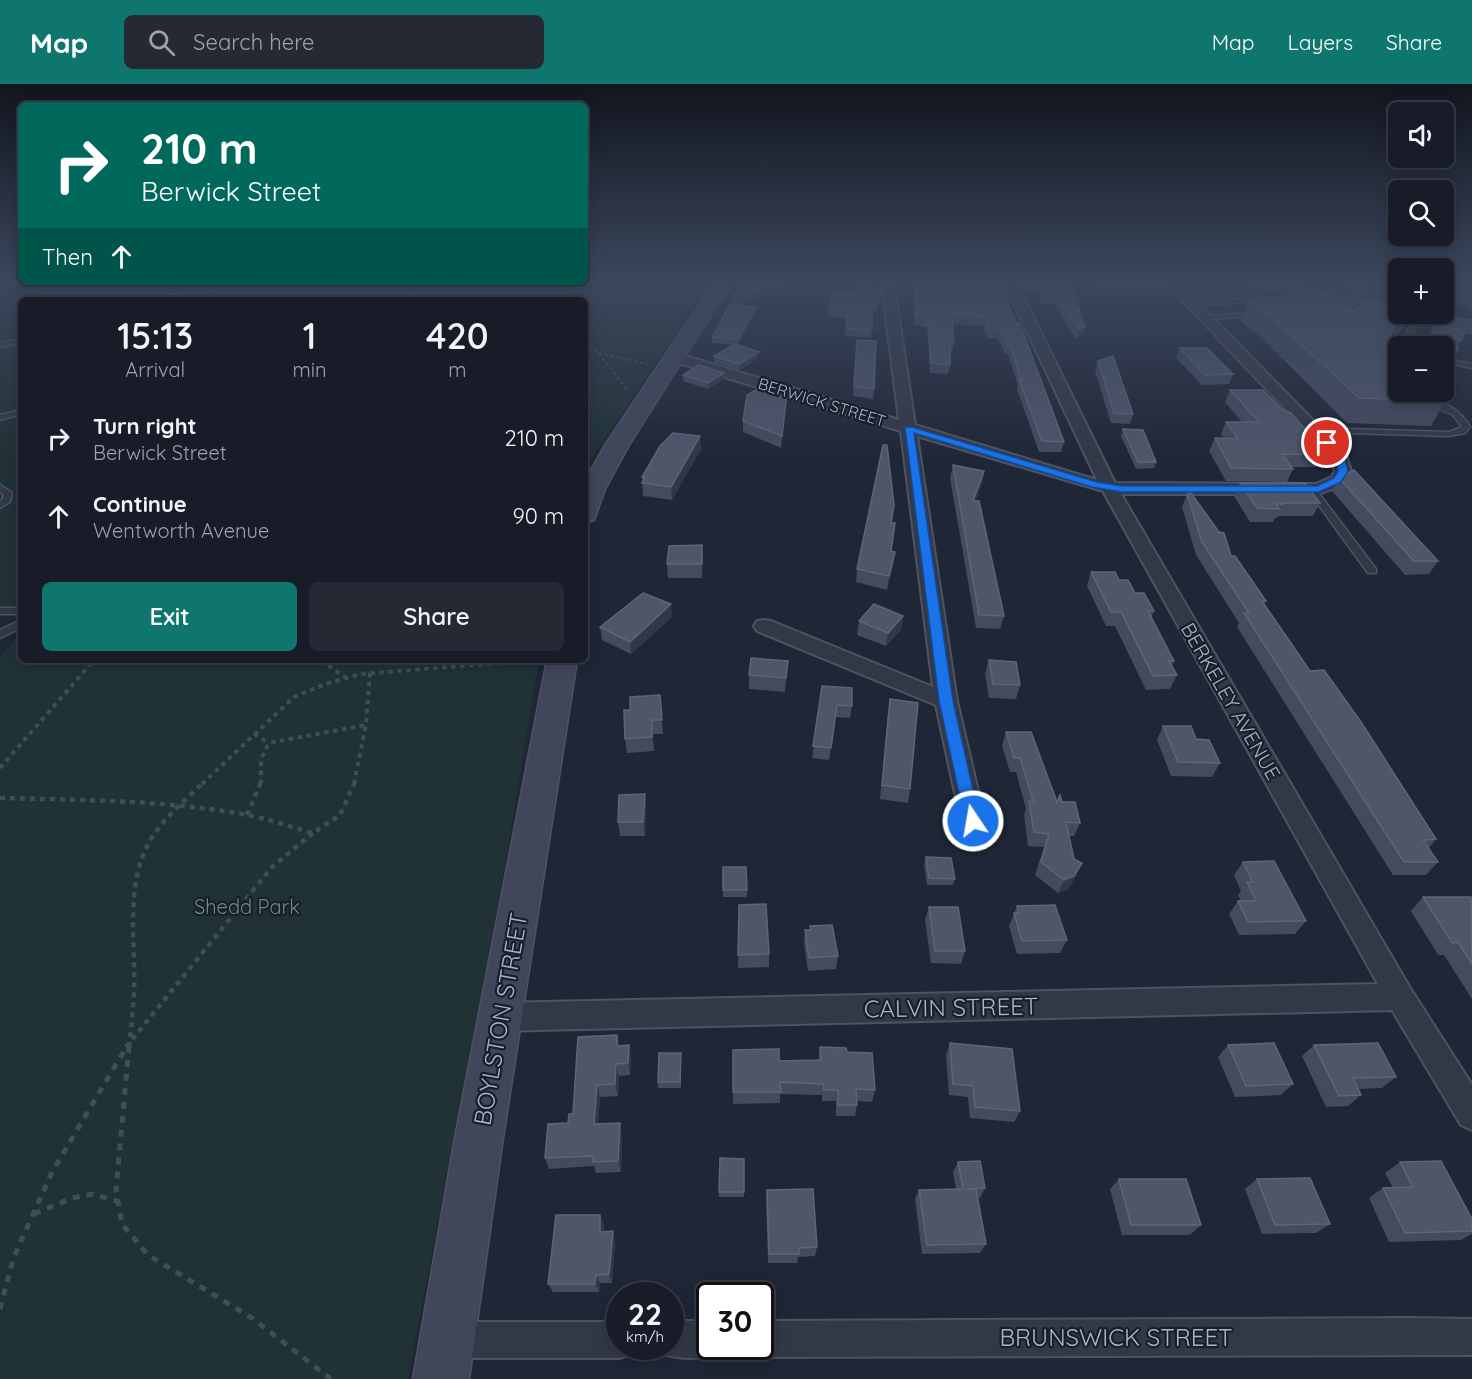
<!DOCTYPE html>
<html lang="en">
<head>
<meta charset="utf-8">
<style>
	body { margin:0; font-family:Quicksand,sans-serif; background:#242934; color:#f1f3f6; height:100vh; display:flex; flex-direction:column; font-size:22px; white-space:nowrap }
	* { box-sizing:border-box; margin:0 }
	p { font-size:20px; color:#9ea1a8 }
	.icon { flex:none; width:33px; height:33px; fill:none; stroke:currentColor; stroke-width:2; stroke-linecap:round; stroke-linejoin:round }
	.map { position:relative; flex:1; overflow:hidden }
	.drawer { position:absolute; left:18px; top:213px; width:570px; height:366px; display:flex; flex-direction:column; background:#171c28; border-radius:9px; box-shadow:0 3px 15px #0003,0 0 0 2px #363a45 }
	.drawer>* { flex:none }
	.top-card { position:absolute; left:18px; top:18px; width:570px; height:183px; border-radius:9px; box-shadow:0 3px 15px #0003,0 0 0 2px #363a45; background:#00695c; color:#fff; overflow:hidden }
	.controls { position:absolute; left:1388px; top:18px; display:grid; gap:12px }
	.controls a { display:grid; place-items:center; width:66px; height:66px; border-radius:9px; background:#171c28; box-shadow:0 3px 15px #0003,0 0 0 2px #363a45; font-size:30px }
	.speed { position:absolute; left:606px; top:1198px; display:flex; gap:12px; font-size:30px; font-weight:700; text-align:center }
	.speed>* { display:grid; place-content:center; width:78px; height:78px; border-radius:50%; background:#171c28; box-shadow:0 3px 15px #0003,0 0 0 2px #363a45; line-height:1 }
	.speed small { font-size:15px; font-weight:400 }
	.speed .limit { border:3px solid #111; border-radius:9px; background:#fff; color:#111 }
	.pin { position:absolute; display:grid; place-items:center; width:51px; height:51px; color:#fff; margin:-26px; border:3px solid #fff; border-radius:50%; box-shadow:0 2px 6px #0007 }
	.me { position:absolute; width:66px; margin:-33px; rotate:348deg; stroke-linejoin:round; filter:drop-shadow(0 0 4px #0008) }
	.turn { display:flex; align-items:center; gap:21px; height:126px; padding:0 24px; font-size:27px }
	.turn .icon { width:78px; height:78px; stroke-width:2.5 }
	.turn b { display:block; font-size:42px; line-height:51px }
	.then { display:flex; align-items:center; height:57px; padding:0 24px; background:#0003; gap:12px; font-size:22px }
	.eta { display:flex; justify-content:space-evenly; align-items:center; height:102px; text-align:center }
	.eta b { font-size:36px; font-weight:600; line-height:42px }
	.button { display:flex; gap:12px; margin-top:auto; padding:12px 24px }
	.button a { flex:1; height:69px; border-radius:9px; background:#0f766e; color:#fff; font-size:24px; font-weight:600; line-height:69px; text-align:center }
	.button a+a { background:#242934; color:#f1f3f6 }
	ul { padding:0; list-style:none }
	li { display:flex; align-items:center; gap:18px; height:78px; padding:0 24px }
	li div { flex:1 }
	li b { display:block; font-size:22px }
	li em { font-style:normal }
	header { display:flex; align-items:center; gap:36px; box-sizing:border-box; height:84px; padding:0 30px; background:#0f766e; color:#fff }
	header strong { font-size:28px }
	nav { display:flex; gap:33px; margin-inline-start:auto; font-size:21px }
	.search { width:420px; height:54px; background:#242934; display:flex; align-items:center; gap:15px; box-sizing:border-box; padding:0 21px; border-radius:9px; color:#9ea1a8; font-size:22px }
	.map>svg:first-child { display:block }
	.green { fill:#213237 }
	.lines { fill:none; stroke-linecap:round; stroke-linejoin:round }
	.lane-casing { stroke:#4d5362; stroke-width:3 }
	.street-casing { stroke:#4d5362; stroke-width:4 }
	.secondary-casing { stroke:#4d5362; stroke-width:3 }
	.path-far3 { stroke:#3e4f55; stroke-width:2; stroke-dasharray:3 3; stroke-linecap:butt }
	.path-far2 { stroke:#3e4f55; stroke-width:4; stroke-dasharray:4.5 4.5; stroke-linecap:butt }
	.path-far1 { stroke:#3e4f55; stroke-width:4.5; stroke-dasharray:5 5; stroke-linecap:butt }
	.path { stroke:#3e4f55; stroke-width:5; stroke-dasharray:7 7; stroke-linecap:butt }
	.lane { fill:#333847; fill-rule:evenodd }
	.street { fill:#333847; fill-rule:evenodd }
	.secondary { fill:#40475a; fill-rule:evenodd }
	.wall { fill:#434b5f }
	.shaded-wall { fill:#30374a }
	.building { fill:#4e566a; stroke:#5d6578; stroke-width:1.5 }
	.route { fill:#1a73e8; stroke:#114b97; stroke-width:1.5 }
	.labels { text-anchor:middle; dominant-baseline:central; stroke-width:4.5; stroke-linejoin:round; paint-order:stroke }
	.far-street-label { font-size:16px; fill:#acb3c4; stroke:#181e2b }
	.street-label { font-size:20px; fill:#acb3c4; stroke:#181e2b }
	.park-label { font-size:20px; fill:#649475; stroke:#181e2b }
	.near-street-label { font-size:24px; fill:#acb3c4; stroke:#181e2b }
</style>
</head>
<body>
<header>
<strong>Map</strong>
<div class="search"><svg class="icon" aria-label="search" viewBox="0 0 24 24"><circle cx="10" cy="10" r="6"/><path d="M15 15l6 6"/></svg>Search here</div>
<nav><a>Map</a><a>Layers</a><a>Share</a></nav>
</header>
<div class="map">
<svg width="1472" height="1295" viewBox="0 0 1472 1295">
	<rect width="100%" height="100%" fill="#1f2636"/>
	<g class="green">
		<path d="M0 194H21V198H585V194H712L585 385V216H21V522H0Z"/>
		<path d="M21 549V576H539L506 777 408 1295H0V573Z"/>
	</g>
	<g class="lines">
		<defs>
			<g id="lane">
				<rect x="0" y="194" width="21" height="3"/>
				<path d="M1084 194H1090L1094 199 1173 198 1176 200 1173 202 1092 203Z"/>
				<path d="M1292 196 1398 219V225L1395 228H1391L1394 222 1290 199V197Z"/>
				<path d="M81 198H89L96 202 100 216H94L91 204Z"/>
				<path d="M148 198H154L156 206 154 214 191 207 188 198H194L197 206 219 202 217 198H223L226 203 200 209 208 216H201L194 210 163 216H147L150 206Z"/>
				<path d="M245 198H251L260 216H254Z"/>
				<path d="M1274 213 1277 215 1276 216 1192 222 1189 220 1192 218Z"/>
				<path d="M1443 213 1470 217 1472 226 1466 220 1443 217Z"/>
				<path d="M1346 216H1350L1352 222 1377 228 1374 230 1347 224Z"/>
				<path d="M1259 228 1261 229V231L1206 236 1203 234 1206 232Z"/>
				<path d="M1415 231 1420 232 1408 262H1401Z"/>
				<path d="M1401 232 1406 233C1400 250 1387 260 1369 251L1373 249H1390L1395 244Z"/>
				<path d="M21 255V259L0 263V259Z"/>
				<path d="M1443 274 1472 280V284L1443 278Z"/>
				<path d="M1426 315C1443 315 1462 328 1470 343L1465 349 1449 352 1315 348 1311 346 1315 344 1449 348 1462 343 1453 331 1426 319Z"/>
				<path d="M21 326V330L0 336V331Z"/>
				<path d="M0 401 12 409 10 418 0 424V417L3 415V410L0 408Z"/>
				<path d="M1311 402 1314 403 1376 485V489H1368L1307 405Z"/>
				<rect x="0" y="524" width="21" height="6"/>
				<path d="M21 536V544L0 554V546Z"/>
			</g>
			<g id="street">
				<path d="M881 194H893L915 341 1097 396 1002 194H1014L1115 399 1316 400 1332 393 1335 387 1331 373 1161 194H1174L1345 369 1351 387 1344 400 1319 410H1121L1410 904 1472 1001V1046L1461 1041 1392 926 501 947 491 943 486 933 491 923 501 919 1378 900 1103 407 917 352 957 617 985 737 982 744 973 747 964 744 961 737 936 621 757 547 754 542 757 537 764 536 771 537 933 603 901 347 669 276 667 273 674 269 679 270 899 336Z"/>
				<path d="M1285 194H1297L1300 206 1298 209H1290Z"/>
				<path d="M1408 1234 1472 1235V1271L760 1273 747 1268 745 1263H760V1237Z"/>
				<path d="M670 1237H710V1263H725L723 1268C703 1276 677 1276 657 1268L655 1263H670Z"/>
				<path d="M449 1238H620V1263H636L633 1269 620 1274H449L436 1269 431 1256 436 1243Z"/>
			</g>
			<g id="secondary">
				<path d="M717 194H734L629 361 605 405 594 436 585 439V397L605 361Z"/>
				<path d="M1230 194H1264L1398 222V230H1432L1472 237V249L1238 199Z"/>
				<path d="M547 576H577L503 1054 469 1295H413L455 1054Z"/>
			</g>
		</defs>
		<use href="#lane" class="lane-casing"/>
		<use href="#street" class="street-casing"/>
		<use href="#secondary" class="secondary-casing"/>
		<g class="path-far3">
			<path d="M590 194H609"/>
			<path d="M545 198 553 216"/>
			<path d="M330 203 339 198"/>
			<path d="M407 213 486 198"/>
			<path d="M400 216 436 198"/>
			<path d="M585 258 598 269 628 306"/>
			<path d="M599 269 647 280"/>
		</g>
		<g class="path-far2">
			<path d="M321 576 346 594"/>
			<path d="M254 650 269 659"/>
			<path d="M0 684 94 576"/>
			<path d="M202 700 294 613 325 600 361 590 536 576"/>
			<path d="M261 700V675L269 659 365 641"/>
			<path d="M354 700 366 640 370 589"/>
		</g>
		<g class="path-far1">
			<path d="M0 714C82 716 166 716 247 731 269 735 291 743 313 749L340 731 355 698"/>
			<path d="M247 731 261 698"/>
			<path d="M126 963 272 783 313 749"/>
			<path d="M129 963C131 945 133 927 134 908 136 859 124 800 151 755 165 733 185 716 204 698"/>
		</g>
		<g class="path">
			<path d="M129 962 116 1107 122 1140 148 1171 252 1234 331 1295"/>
			<path d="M34 1130 72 1114 93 1110 117 1117"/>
			<path d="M0 1225 13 1175 52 1088 127 962"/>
		</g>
		<use href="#lane" class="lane"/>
		<use href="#street" class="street"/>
		<use href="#secondary" class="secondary"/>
	</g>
	<g class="wall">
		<path d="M745 194H822V197L736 221 756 223V229L738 261 758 274 739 286 714 278V272L734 261 712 259V253L732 220Z"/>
		<path d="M853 194H872L871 203 881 211 876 229 872 228 871 254 845 252 846 234 828 232V225L853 209Z"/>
		<path d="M915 194H1006L1008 198 1006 207H1003L1064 358 1061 368H1039L1017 305 1018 301 1008 270H1005L998 254H987L983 242 953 240 954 258 952 268H950V281L948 290 930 289 927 243 914 241Z"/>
		<path d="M1015 194H1068L1085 243 1082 252 1076 255 1054 220H1041L1037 207H1023Z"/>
		<path d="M1345 194H1398V205L1392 215 1341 204Z"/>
		<path d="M1443 194H1472V212L1443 209Z"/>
		<path d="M1249 216 1355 228 1386 226 1401 230 1389 253 1398 308 1445 317 1431 342 1347 339 1263 255 1241 238Z"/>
		<path d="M1436 240 1461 257 1457 264 1453 275 1443 292V262H1424Z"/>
		<path d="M857 256 874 305 873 315 853 312Z"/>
		<path d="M1180 264 1233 290 1229 300 1202 301 1176 274Z"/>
		<path d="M1098 277 1133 330 1130 340 1111 339 1095 287Z"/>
		<path d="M724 289V295L708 305 683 297V291Z"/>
		<path d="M1230 306 1281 325 1327 371 1321 383H1292L1293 385 1287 398 1226 397 1209 367 1215 354H1224L1221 350 1226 338H1242L1225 318Z"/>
		<path d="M787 309 781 364 743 348V337Z"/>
		<path d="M1123 345 1156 378 1154 384 1136 385 1121 352Z"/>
		<path d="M700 352 701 365 672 416 643 412 642 393Z"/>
		<path d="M953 381 984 387 982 400 975 417 1004 532 1000 545 976 544 950 394Z"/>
		<path d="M1339 394 1438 477 1429 490 1405 491 1332 407Z"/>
		<path d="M1240 399 1320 419 1313 432H1278L1277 434H1275L1273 438H1250L1234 412Z"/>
		<path d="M1187 410 1231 472 1266 517 1264 520 1310 587 1436 755 1429 764 1438 778 1426 791H1393L1237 543 1239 539 1196 471 1182 423Z"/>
		<path d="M891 439V467L893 481 887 506 856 498 857 485Z"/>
		<path d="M702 461V494H668L667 480Z"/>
		<path d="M1091 488 1119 496 1154 527 1151 534 1174 577 1172 582 1177 591 1170 605 1146 606 1115 542H1106L1087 502Z"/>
		<path d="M903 532 901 546 886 562 857 551 859 537Z"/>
		<path d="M672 533 631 570 602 556 600 543Z"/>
		<path d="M989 576 1020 601 1016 615 989 614 985 590Z"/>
		<path d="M788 577 785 608 749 605V591Z"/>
		<path d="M822 602 852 622 850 634 836 633 829 676 812 674Z"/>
		<path d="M660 611 663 650H653L654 667 627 669 625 655 630 626Z"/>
		<path d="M890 615 910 705 908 719 880 715 888 629Z"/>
		<path d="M1163 642 1196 655 1220 679 1212 693 1171 692 1157 656Z"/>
		<path d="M1006 648 1057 718H1062L1080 739 1074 752H1069L1076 792 1068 805 1058 809 1035 791 1044 763 1028 762 1024 731 1026 725 1016 688H1010L1002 662Z"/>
		<path d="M645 710 646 724 645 752H620L618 738Z"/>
		<path d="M926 773 955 795 953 801H927L924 780Z"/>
		<path d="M1243 778 1306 837 1295 850 1239 851 1229 830 1238 817H1241L1238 811 1241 807 1234 791Z"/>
		<path d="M723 783H746L747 813H723Z"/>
		<path d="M1423 813 1472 814V915L1444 871H1438L1411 827Z"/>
		<path d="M739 821 769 870V883L738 884Z"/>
		<path d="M1017 822 1067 856 1060 869 1017 870 1009 842Z"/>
		<path d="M929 823 965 867 961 880 931 879 925 836Z"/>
		<path d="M810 842 838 872 836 885 808 887 804 859 805 846H810Z"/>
		<path d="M617 951 619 962 629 961 631 973 630 991 619 992 618 1012 600 1013 598 1040 622 1050 621 1088 596 1089 594 1082 549 1085 545 1074 568 1039Z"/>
		<path d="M950 959 1020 1027 1014 1038 970 1034 968 1013 949 1011 946 971Z"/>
		<path d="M1228 961 1293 1000 1281 1011 1235 1013 1218 973Z"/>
		<path d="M1314 961 1396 993 1382 1004 1358 1005 1361 1011 1348 1022 1326 1023 1302 972Z"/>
		<path d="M820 963 847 968 875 1006 872 1018 857 1017V1021L855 1032H836V1017H822V1011L780 1010V1019L733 1020V966L779 977H818Z"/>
		<path d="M681 969V1004H658V998Z"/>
		<path d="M720 1074 744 1075V1113H719Z"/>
		<path d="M958 1078 985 1104 980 1114H978L986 1160 980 1169 922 1170 915 1115 919 1106 956 1105 953 1088Z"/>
		<path d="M1400 1078 1472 1135V1150L1461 1156 1389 1158 1369 1114 1383 1104H1393L1385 1089Z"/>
		<path d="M1119 1095 1201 1141 1190 1151H1122L1110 1105Z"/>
		<path d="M1257 1095 1330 1140 1316 1149 1262 1150 1245 1105Z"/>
		<path d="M767 1106 817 1163 815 1172 798 1173 797 1179H768L766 1116Z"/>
		<path d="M600 1131 604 1141 603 1148 613 1147 615 1157 612 1199H600L599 1208H553L548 1200Z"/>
	</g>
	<g class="shaded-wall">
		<path d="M805 194H822V197L732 222V214Z"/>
		<path d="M756 223V229L738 261V255Z"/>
		<path d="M1085 243 1082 252 1076 255 1079 245Z"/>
		<path d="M759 268 758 274 739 286V280Z"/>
		<path d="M724 289V295L708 305V299Z"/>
		<path d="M700 352 701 365 672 416 671 403Z"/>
		<path d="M984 387 982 400 971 429 973 417Z"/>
		<path d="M702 461 703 475 702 494Z"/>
		<path d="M895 468 893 481 887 506 889 492Z"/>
		<path d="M671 520 672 533 631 570 630 558Z"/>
		<path d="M903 532 901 546 886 562 888 549Z"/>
		<path d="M652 636 653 650 654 667 652 653Z"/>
		<path d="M645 710 646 724 645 752 643 738Z"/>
		<path d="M1082 779 1076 792 1068 805 1058 809 1064 796Z"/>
		<path d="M629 961 631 973 630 991 628 979Z"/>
		<path d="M616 980 619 992 618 1012 615 1000Z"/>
		<path d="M597 1001 600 1013 597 1051 594 1040Z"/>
		<path d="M620 1039 622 1050 621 1088 618 1077Z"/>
		<path d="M600 1131 604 1141 603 1157 600 1148Z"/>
		<path d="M613 1147 615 1157 612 1199 609 1190Z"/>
		<path d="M596 1191 600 1199 599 1208 595 1200Z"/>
	</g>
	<g class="building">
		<path d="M745 194H805L732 214Z"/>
		<path d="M854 194H872L870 203 882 204 877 221H872V246L846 245 847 226 828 225 832 208 854 209Z"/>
		<path d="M916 194H1006L1008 198H1000L1004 209 1016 238 1020 240 1064 358 1042 357 1019 295H1021L1010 261H1007L1000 244H989L984 233 952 230 954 258H950V281L931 279 928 233 915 232Z"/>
		<path d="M1023 194H1068L1085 243 1079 245 1056 211 1043 210 1039 198H1025Z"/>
		<path d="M1361 194H1398V202Z"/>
		<path d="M1443 194H1472V198L1443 195Z"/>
		<path d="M1324 210 1355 228 1358 225 1384 234 1399 235 1389 253 1398 264V308H1436L1445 317 1359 314 1272 233 1249 216Z"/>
		<path d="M1364 216 1389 221 1386 226 1401 230 1398 234H1384L1359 225Z"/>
		<path d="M730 220 756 223 738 255 712 253Z"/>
		<path d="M1436 240 1465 247 1461 257 1453 255 1450 257 1451 262 1458 264 1453 275 1443 273V262H1425Z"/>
		<path d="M857 256 876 257 874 305 854 302Z"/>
		<path d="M735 260 759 268 739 280 714 272Z"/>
		<path d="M1180 264H1207L1233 290 1205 291Z"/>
		<path d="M1113 272 1133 330 1114 329 1098 277Z"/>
		<path d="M699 281 724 289 708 299 683 291Z"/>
		<path d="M765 301 787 309 782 352 743 337 747 311Z"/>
		<path d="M1230 306H1263L1281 325 1291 329 1327 371 1282 370 1293 385 1231 384 1215 354 1238 355 1226 338H1259Z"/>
		<path d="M1123 345 1143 346 1156 378H1138Z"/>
		<path d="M673 349 700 352 671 403 642 399 645 394 642 393 660 362Z"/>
		<path d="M883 361H887L894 421 891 439H895L891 467 895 468 889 492 857 485Z"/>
		<path d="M953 381 984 387 973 417H979L1004 532 979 531Z"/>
		<path d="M1354 386 1438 477H1414L1339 394Z"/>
		<path d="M1240 399H1305L1320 419H1282L1283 420H1276L1279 425 1257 424Z"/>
		<path d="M1191 409 1219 448 1224 449 1231 472H1235L1266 517H1262L1310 587 1324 586 1361 638 1436 755 1423 756 1438 778H1404L1244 529H1249L1202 458 1187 410Z"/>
		<path d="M702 461V480H667L669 462Z"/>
		<path d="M1091 488H1115L1119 496H1128L1135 509H1144L1154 527H1148L1174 577H1169L1177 591 1153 592 1121 528H1111Z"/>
		<path d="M643 509 671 520 630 558 600 543Z"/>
		<path d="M874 520 903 532 888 549 859 537Z"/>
		<path d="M751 574 788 577 786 594 749 591Z"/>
		<path d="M989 576 1016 578 1020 601 993 600Z"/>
		<path d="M822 602 852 604V622L837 621 831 664 813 662Z"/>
		<path d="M660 611 662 636H652V653L625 655 624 626H630V613Z"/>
		<path d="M890 615 918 619 910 705 882 701Z"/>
		<path d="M1163 642H1191L1196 655 1209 656 1220 679 1178 678Z"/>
		<path d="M1006 648H1031L1057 718 1060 711 1062 718H1075L1080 739 1066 738 1074 775 1082 779 1074 792 1064 796 1041 778 1049 750 1034 748 1029 717H1033L1020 674H1014Z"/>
		<path d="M645 710 643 738H618L619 711Z"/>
		<path d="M926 773 951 774 955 795 929 794Z"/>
		<path d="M1274 777 1306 837 1248 838 1238 817H1256L1247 798H1253L1243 778Z"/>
		<path d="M723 783H746L747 806H723Z"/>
		<path d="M1423 813H1471L1472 880 1458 858 1452 859Z"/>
		<path d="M766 820 769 870 738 871 739 821Z"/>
		<path d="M1055 821 1067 856 1022 857 1014 829H1019L1017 822Z"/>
		<path d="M929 823H958L965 867H935Z"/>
		<path d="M832 841 838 872 809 874 805 846H811L810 842Z"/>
		<path d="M617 951V962L629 961 628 979 616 980 615 1000 597 1001 594 1040 620 1039 618 1077 593 1078V1072L545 1074 548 1040 568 1039 569 1030H573L578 953Z"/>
		<path d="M950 959 1012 965 1020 1027 975 1023 973 1002 953 1000Z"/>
		<path d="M1274 959 1293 1000 1246 1002 1228 961Z"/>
		<path d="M1378 959 1396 993 1353 994 1361 1011 1339 1012 1314 961Z"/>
		<path d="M820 963 846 964 847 968 872 969 875 1006 856 1005 857 1021H838V1006H824L823 1000 780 998 781 1008H733V966L779 965V977L821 976Z"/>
		<path d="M659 969H681L680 998H658Z"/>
		<path d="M720 1074 744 1075V1108H719Z"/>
		<path d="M980 1077 985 1104 967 1105H976L986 1160 927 1161 919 1106 963 1105 958 1078Z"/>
		<path d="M1441 1077 1472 1135V1147L1405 1149 1383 1104 1413 1103 1400 1078Z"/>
		<path d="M1310 1094 1330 1140 1275 1141 1257 1095Z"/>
		<path d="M1119 1095H1186L1201 1141H1131Z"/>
		<path d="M813 1105 817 1163 799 1164V1170H769L767 1106Z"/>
		<path d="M556 1131H600V1148L613 1147 609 1190 596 1191 595 1200H548Z"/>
	</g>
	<linearGradient id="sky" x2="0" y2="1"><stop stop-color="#11151e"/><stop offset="0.52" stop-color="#3c475d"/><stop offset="1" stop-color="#3c475d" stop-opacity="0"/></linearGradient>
	<rect width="1472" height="376" fill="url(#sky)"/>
	<path class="route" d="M905 343H912L1097 398 1122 402H1317L1334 394 1338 387 1335 373 1323 359 1327 356 1344 372 1348 387 1341 398 1319 408H1122L1092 403 914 349 953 617 980 737 978 741H967L965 737 939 617Z"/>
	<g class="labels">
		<g class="far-street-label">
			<text transform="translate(822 318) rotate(17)">BERWICK STREET</text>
		</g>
		<g class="street-label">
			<text transform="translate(1231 617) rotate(60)">BERKELEY AVENUE</text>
		</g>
		<g class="park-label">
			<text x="247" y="822">Shedd Park</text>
		</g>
		<g class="near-street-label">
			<text transform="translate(951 923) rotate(-1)">CALVIN STREET</text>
			<text transform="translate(500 935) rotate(-80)">BOYLSTON STREET</text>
			<text x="1116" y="1253">BRUNSWICK STREET</text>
		</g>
	</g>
</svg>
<div class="controls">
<a><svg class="icon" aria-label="sound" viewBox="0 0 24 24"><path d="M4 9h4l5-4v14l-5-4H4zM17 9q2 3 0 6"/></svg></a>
<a><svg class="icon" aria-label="search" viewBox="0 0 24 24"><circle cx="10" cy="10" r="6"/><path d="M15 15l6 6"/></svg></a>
<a>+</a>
<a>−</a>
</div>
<div class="speed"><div>22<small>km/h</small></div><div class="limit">30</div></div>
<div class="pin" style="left:1327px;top:359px;background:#d93025"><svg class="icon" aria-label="arrive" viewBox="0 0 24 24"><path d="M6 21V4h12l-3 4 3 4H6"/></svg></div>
<svg class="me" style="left:973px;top:737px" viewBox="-20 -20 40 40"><circle r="17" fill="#1a73e8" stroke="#fff" stroke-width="3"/><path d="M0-11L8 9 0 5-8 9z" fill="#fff"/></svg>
<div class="top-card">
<div class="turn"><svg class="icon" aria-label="right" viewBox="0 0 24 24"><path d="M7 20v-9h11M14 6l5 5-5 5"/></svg><div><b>210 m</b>Berwick Street</div></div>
<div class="then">Then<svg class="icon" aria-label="ahead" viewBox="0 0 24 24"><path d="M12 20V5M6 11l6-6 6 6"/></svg></div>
</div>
<section class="drawer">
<div class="eta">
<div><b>15:13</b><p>Arrival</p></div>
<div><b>1</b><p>min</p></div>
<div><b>420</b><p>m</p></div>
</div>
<ul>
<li><svg class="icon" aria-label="right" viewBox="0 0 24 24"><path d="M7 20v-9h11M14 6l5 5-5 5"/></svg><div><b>Turn right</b><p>Berwick Street</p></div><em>210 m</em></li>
<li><svg class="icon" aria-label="ahead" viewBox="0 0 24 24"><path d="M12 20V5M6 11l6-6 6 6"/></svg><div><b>Continue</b><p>Wentworth Avenue</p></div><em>90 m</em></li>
</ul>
<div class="button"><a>Exit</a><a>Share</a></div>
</section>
</div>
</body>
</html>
